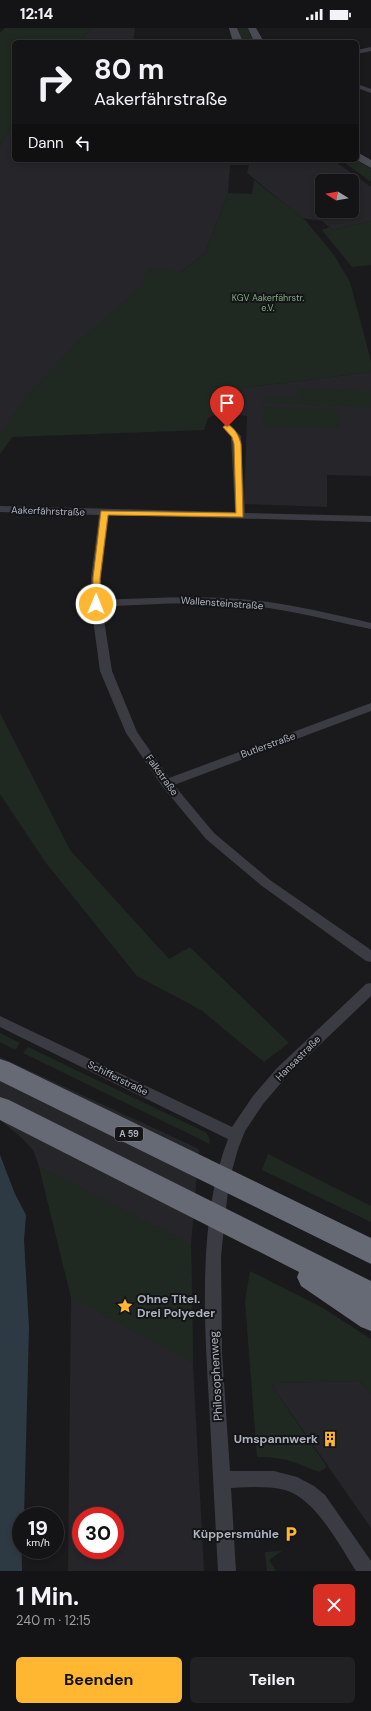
<!DOCTYPE html>
<html lang="de">
<head>
<meta charset="utf-8">
<style>
	body { margin:0; font-family:"DM Sans",sans-serif; background:#212123; color:#f1f3f6; height:100vh; display:flex; flex-direction:column; font-size:15px; white-space:nowrap }
	* { box-sizing:border-box; margin:0 }
	p { font-size:13px; color:#9d9ea1 }
	.icon { flex:none; width:22px; height:22px; fill:none; stroke:currentColor; stroke-width:2; stroke-linecap:round; stroke-linejoin:round }
	.map { position:relative; height:1543px; overflow:hidden }
	.sheet { display:flex; flex-direction:column; background:#141416; flex:1 }
	.sheet>* { flex:none }
	.guide { position:absolute; left:12px; top:12px; width:347px; height:122px; border-radius:6px; box-shadow:0 2px 6px #0003,0 0 0 1px #333335; background:#141416; color:#f1f3f6; overflow:hidden }
	.needle { width:26px; rotate:281deg }
	.buttons { position:absolute; left:315px; top:146px; display:grid; gap:8px }
	.buttons a { display:grid; place-items:center; width:44px; height:44px; border-radius:6px; background:#141416; box-shadow:0 2px 6px #0003,0 0 0 1px #333335; font-size:20px }
	.speed { position:absolute; left:12px; top:1479px; display:flex; gap:8px; font-size:20px; font-weight:700; text-align:center }
	.speed>* { display:grid; place-content:center; width:52px; height:52px; border-radius:50%; background:#141416; box-shadow:0 2px 6px #0003,0 0 0 1px #333335; line-height:1 }
	.speed small { font-size:10px; font-weight:400 }
	.speed .limit { border:6px solid #d22; background:#fff; color:#111 }
	.pin { position:absolute; display:grid; place-items:center; width:34px; height:34px; color:#fff; margin:-41px -17px; border-radius:50% 50% 50% 0; rotate:-45deg; box-shadow:0 0 4px #0007 }
	.pin .icon { rotate:45deg }
	.me { position:absolute; width:44px; margin:-22px; rotate:1deg; stroke-linejoin:round; filter:drop-shadow(0 0 3px #0008) }
	.turn { display:flex; align-items:center; gap:14px; height:84px; padding:0 16px; font-size:18px }
	.turn .icon { width:52px; height:52px; stroke-width:2.5 }
	.turn b { display:block; font-size:28px; line-height:34px }
	.then { display:flex; align-items:center; height:38px; padding:0 16px; background:#0003; gap:8px; font-size:15px }
	.round { display:grid; place-items:center; flex:none; width:42px; height:42px; border-radius:6px; background:#212123 }
	.summary { display:flex; align-items:center; justify-content:space-between; height:68px; padding:0 16px }
	h1 { font-size:24px; font-weight:700; line-height:30px }
	.primary-button { display:flex; gap:8px; margin-top:auto; padding:8px 16px }
	.primary-button a { flex:1; height:46px; border-radius:6px; background:#ffb630; color:#111; font-size:16px; font-weight:700; line-height:46px; text-align:center }
	.primary-button a+a { background:#212123; color:#f1f3f6 }
	.status { display:flex; justify-content:space-between; align-items:center; height:28px; padding:0 20px; background:#141416; direction:ltr }
	.status svg { height:11px; fill:currentColor }
	.map>svg:first-child { display:block }
	.built { fill:#26262a; fill-rule:evenodd }
	.green { fill:#1f2921 }
	.water { fill:#2e3a43 }
	.lines { fill:none; stroke-linecap:round; stroke-linejoin:round }
	.minor { fill:#3b3c43; fill-rule:evenodd }
	.secondary { fill:#494b53; fill-rule:evenodd }
	.motorway { fill:#666a74; fill-rule:evenodd }
	.route { fill:#ffb630; stroke:#a6761f }
	.labels { text-anchor:middle; dominant-baseline:central; stroke-width:4; stroke-linejoin:round; paint-order:stroke }
	.far-park-label { font-size:9px; fill:#81aa83; stroke:#151518 }
	.shield { fill:#151518; stroke:#7f838c; stroke-width:1 }
	.shield-label { font-size:9px; font-weight:bold; fill:#acb2be }
	.street-label { font-size:10px; fill:#acb2be; stroke:#151518 }
	.near-poi-label { font-size:12px; font-weight:bold; fill:#acb2be; stroke:#151518; text-anchor:end }
	.near-street-label { font-size:12px; fill:#acb2be; stroke:#151518 }
</style>
</head>
<body>
<div class="status"><b>12:14</b><svg viewBox="0 0 49 12"><path d="M0 12V9h3v3zM5 12V6h3v6zM10 12V3h3v9zM15 12V0h3v12zM26 1h20v11H26zM47 4h2v5h-2z"/></svg></div>
<div class="map">
<svg width="371" height="1543" viewBox="0 0 371 1543">
	<rect width="100%" height="100%" fill="#1a1a1d"/>
	<g class="built">
		<path d="M91 0H135L133 14H80Z"/>
		<path d="M14 93V132H333L371 159V193L333 202 322 193 302 190 247 145 249 137H230L228 165 205 225 139 277 12 409 0 426V118ZM322 153H352V183H322Z"/>
		<path d="M371 344V448L327 447V479L244 476 247 388 239 387 242 360Z"/>
		<path d="M0 1029 199 1121 191 1216 193 1336 204 1543H68L71 1269 39 1138 33 1122 22 1110 0 1092ZM81 1488H115V1522H81Z"/>
		<path d="M360 1353 371 1366V1500L275 1362 272 1355Z"/>
	</g>
	<g class="green">
		<path d="M5 0H91L80 14H14V93L0 118V5Z"/>
		<path d="M237 0H248L251 9 255 14H243Z"/>
		<path d="M341 132H357L371 141V154Z"/>
		<path d="M254 152 305 192 334 227 350 254 371 333V344L242 360 239 387 216 386 208 390 204 402 12 409 0 426V405L29 365 76 315 139 260 150 240 181 244 205 225 228 165 252 166Z"/>
		<path d="M371 193V237L352 239 322 202 329 199 333 202Z"/>
		<path d="M299 361 371 363V379L262 375 263 369 299 370Z"/>
		<path d="M264 379 338 380 339 400 263 398Z"/>
		<path d="M0 685 70 822 169 931 190 919 289 1015 264 1034 201 982 137 948 46 835 0 766Z"/>
		<path d="M0 1005 20 1015 15 1022 0 1014Z"/>
		<path d="M28 1019 205 1104 209 1109 210 1116 23 1025Z"/>
		<path d="M268 1126 371 1178V1194L262 1142Z"/>
		<path d="M39 1138 191 1216 193 1336 71 1269Z"/>
		<path d="M250 1243 323 1280 371 1311V1366L360 1353 272 1355 275 1362 327 1439 319 1444C294 1434 284 1429 257 1429L245 1273Z"/>
		<path d="M282 1523 269 1532 276 1543H267L265 1524Z"/>
	</g>
	<path class="water" d="M0 1127 15 1166 26 1187 24 1212 29 1300 24 1488H21L22 1543H0Z"/>
	<g class="lines">
		<g class="minor">
			<path d="M371 19V23L357 26V22Z"/>
			<path d="M357 56 371 61V65L357 60Z"/>
			<path d="M227 396 230 397 241 408 245 485 371 488V494L109 487 101 550V572C151 570 201 567 251 572 291 576 331 586 371 595V601C331 593 292 582 251 578 202 573 151 576 102 579L112 643 137 704 169 750 371 675V683L174 757 214 805 270 852 371 922V934L366 933 262 858 206 811 162 758 126 705 100 643 91 576V550L99 487 0 484V478L235 484 231 409 222 399Z"/>
			<path d="M371 955V968L287 1048 263 1076 245 1103 238 1121 229 1153 221 1228 222 1325 230 1443H274L297 1449 314 1458 325 1467 371 1533V1543H356C340 1518 315 1470 285 1462 268 1458 249 1459 231 1460L236 1543H218C215 1487 212 1430 209 1374 204 1291 198 1189 228 1111L0 999V988L232 1099 253 1068 277 1040 366 956Z"/>
		</g>
		<g class="secondary">
			<path d="M229 0H237L243 14H233Z"/>
			<path d="M248 0H256L264 14H254Z"/>
			<path d="M357 124 371 132V140L357 132Z"/>
		</g>
		<g class="motorway">
			<path d="M0 1031 9 1034 371 1210V1236L0 1053Z"/>
			<path d="M0 1069 9 1072 371 1253V1303L361 1299 301 1258 297 1249 299 1244 0 1092Z"/>
		</g>
	</g>
	<path class="route" d="M227 396C235 400 239 408 241 416L243 489 108 487 100 550V576L96 578H93V550L101 483 236 485 234 416 232 409 223 399Z"/>
	<defs>
		<symbol id="sight-bare" viewBox="-9 -9 18 18"><path d="M0-6L1.8-2.2L6-1.7L2.9 1.2L3.7 5.4L0 3.3L-3.7 5.4L-2.9 1.2L-6-1.7L-1.8-2.2Z" fill="#ffb630" stroke="#151518" stroke-width="2.5" paint-order="stroke"/></symbol>
		<symbol id="building-bare" viewBox="-9 -9 18 18"><path d="M-4-6H4V6H1V3H-1V6H-4ZM-2.5-4.3h1.7v1.8h-1.7ZM.8-4.3h1.7v1.8H.8ZM-2.5-1h1.7V.8h-1.7ZM.8-1h1.7V.8H.8Z" fill="#ffb630" stroke="#151518" stroke-width="2.5" paint-order="stroke"/></symbol>
		<symbol id="parking-bare" viewBox="-9 -9 18 18"><path d="M-3.5-5.5H1a3.5 3.5 0 0 1 0 7H-1V5.5H-3.5ZM-1-3.4V-.6H.8a1.4 1.4 0 0 0 0-2.8Z" fill="#ffb630" stroke="#151518" stroke-width="2.5" paint-order="stroke"/></symbol>
	</defs>
	<g fill-rule="evenodd">
		<use href="#sight-bare" x="114" y="1267" width="22" height="22"/>
		<use href="#building-bare" x="319" y="1400" width="22" height="22"/>
		<use href="#parking-bare" x="280" y="1495" width="22" height="22"/>
	</g>
	<g class="labels">
		<g class="far-park-label">
			<text x="268" y="270">KGV Aakerfährstr.<tspan x="268" dy="10">e.V.</tspan></text>
		</g>
		<rect class="shield" x="115" y="1099" width="28" height="14" rx="3"/>
		<g class="shield-label">
			<text x="129" y="1106">A 59</text>
		</g>
		<g class="street-label">
			<text transform="translate(48 483) rotate(2)">Aakerfährstraße</text>
			<text transform="translate(222 575) rotate(4)">Wallensteinstraße</text>
			<text transform="translate(268 717) rotate(-20)">Butlerstraße</text>
			<text transform="translate(162 747) rotate(54)">Falkstraße</text>
			<text transform="translate(298 1030) rotate(-45)">Hansastraße</text>
			<text transform="translate(118 1050) rotate(26)">Schifferstraße</text>
		</g>
		<g class="near-poi-label">
			<text x="137" y="1271" text-anchor="start">Ohne Titel.<tspan x="137" dy="14">Drei Polyeder</tspan></text>
			<text x="318" y="1411">Umspannwerk</text>
			<text x="279" y="1506">Küppersmühle</text>
		</g>
		<g class="near-street-label">
			<text transform="translate(216 1348) rotate(-93)">Philosophenweg</text>
		</g>
	</g>
</svg>
<div class="buttons">
<a><svg class="needle" viewBox="-14 -14 28 28"><path d="M0-13l5 13h-10z" fill="#e53935"/><path d="M0 13l5-13h-10z" fill="#9d9ea1"/></svg></a>
</div>
<div class="speed"><div>19<small>km/h</small></div><div class="limit">30</div></div>
<div class="pin" style="left:227px;top:399px;background:#d93025"><svg class="icon" aria-label="arrive" viewBox="0 0 24 24"><path d="M6 21V4h12l-3 4 3 4H6"/></svg></div>
<svg class="me" style="left:96px;top:576px" viewBox="-20 -20 40 40"><circle r="17" fill="#ffb630" stroke="#fff" stroke-width="3"/><path d="M0-11L8 9 0 5-8 9z" fill="#fff"/></svg>
<div class="guide">
<div class="turn"><svg class="icon" aria-label="right" viewBox="0 0 24 24"><path d="M7 20v-9h11M14 6l5 5-5 5"/></svg><div><b>80 m</b>Aakerfährstraße</div></div>
<div class="then">Dann<svg class="icon" aria-label="left" viewBox="0 0 24 24"><path d="M17 20v-9H6M10 6l-5 5 5 5"/></svg></div>
</div>
</div>
<section class="sheet">
<div class="summary"><div><h1>1 Min.</h1><p>240 m · 12:15</p></div><a class="round" style="background:#d93025;color:#fff"><svg class="icon" aria-label="close" viewBox="0 0 24 24"><path d="M6 6l12 12M18 6L6 18"/></svg></a></div>
<div class="primary-button"><a>Beenden</a><a>Teilen</a></div>
</section>
</body>
</html>
